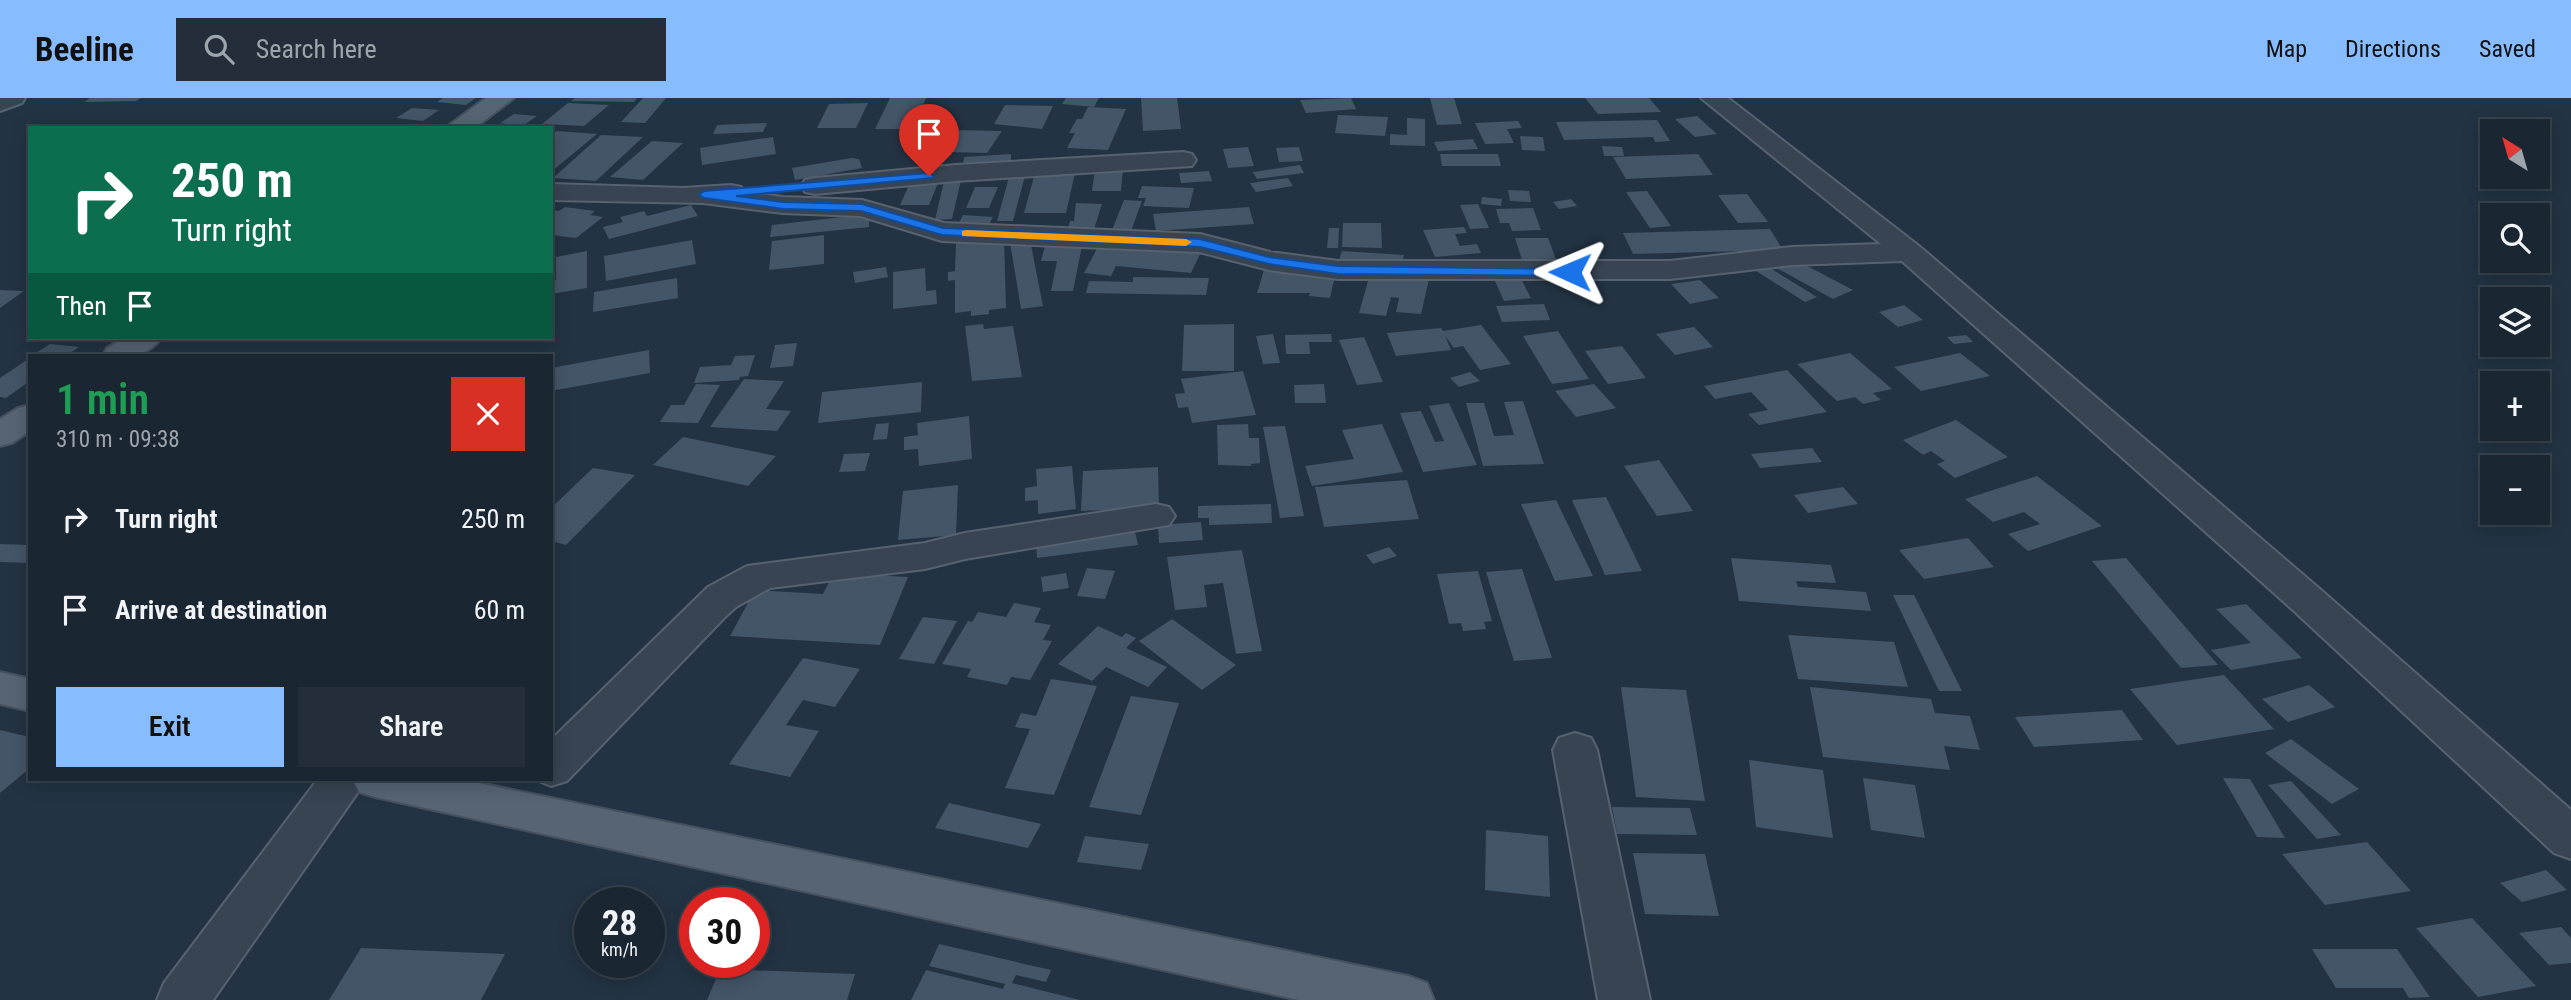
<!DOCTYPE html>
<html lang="en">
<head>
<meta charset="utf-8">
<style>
	body { margin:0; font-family:"Roboto Condensed",sans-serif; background:#232e3a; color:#f1f3f6; height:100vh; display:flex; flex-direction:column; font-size:26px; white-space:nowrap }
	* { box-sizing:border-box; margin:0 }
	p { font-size:23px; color:#9fa5ac }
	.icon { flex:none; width:38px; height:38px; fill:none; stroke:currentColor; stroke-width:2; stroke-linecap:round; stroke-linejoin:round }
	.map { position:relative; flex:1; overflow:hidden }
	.drawer { position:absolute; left:28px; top:256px; width:525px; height:427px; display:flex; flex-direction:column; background:#1a2632; border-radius:0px; box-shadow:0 4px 18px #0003,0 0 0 2px #38434d }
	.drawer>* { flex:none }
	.banner { position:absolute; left:28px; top:28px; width:525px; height:214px; border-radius:0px; box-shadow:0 4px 18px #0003,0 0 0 2px #38434d; background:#0b6e4f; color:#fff; overflow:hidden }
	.needle { width:46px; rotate:323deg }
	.controls { position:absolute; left:2480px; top:21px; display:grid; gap:14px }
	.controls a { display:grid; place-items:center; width:70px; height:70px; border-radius:0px; background:#1a2632; box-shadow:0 4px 18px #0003,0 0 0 2px #38434d; font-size:35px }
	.speed { position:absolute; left:574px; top:789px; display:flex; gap:14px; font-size:35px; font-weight:700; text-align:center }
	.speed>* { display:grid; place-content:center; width:91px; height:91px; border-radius:50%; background:#1a2632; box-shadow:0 4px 18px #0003,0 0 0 2px #38434d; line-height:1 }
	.speed small { font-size:18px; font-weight:400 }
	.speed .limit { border:10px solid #d22; background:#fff; color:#111 }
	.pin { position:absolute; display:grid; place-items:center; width:60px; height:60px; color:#fff; margin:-72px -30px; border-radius:50% 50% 50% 0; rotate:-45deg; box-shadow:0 0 7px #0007 }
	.pin .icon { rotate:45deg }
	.me { position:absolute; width:77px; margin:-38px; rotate:271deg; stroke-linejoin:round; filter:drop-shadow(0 0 5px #0008) }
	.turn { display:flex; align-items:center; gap:24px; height:147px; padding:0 28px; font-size:32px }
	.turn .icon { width:91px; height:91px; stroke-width:2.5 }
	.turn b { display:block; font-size:49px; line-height:60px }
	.then { display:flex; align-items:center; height:66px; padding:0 28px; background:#0003; gap:14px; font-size:26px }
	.round { display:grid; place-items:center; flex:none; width:74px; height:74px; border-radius:0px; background:#232e3a }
	.head { display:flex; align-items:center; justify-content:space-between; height:119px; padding:0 28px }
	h1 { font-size:42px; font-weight:600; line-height:52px; color:#1e9e55 }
	.primary-button { display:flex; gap:14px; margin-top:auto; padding:14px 28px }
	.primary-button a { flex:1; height:80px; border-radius:0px; background:#87bdff; color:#111; font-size:28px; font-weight:600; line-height:80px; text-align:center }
	.primary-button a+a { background:#232e3a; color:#f1f3f6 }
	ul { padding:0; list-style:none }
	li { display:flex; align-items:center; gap:21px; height:91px; padding:0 28px }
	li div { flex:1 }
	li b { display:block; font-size:26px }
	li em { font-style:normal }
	header { display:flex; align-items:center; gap:42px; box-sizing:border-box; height:98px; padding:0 35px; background:#87bdff; color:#111 }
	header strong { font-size:33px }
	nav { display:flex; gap:38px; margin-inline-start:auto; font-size:24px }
	.search { width:490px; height:63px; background:#232e3a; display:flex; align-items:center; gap:18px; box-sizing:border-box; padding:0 24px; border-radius:0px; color:#9fa5ac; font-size:26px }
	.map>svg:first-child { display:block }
	.building { fill:#445568 }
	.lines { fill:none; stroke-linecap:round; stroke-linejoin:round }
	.minor-casing { stroke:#566270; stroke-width:4 }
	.major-casing { stroke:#45505f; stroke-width:4 }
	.minor { fill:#384452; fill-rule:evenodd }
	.major { fill:#566473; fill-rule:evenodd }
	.route { fill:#1a73e8; stroke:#114b97; stroke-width:2 }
	.slow { fill:#f59e0b }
</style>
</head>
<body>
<header>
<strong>Beeline</strong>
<div class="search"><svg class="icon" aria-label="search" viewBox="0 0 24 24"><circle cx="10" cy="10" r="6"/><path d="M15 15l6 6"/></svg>Search here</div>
<nav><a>Map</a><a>Directions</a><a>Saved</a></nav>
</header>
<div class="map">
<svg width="2571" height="902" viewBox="0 0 2571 902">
	<rect width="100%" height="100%" fill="#233343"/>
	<g class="building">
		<path d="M90 0H141L136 3 84 4Z"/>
		<path d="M443 0H476L466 7 437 4Z"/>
		<path d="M575 0H637L634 4 571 3Z"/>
		<path d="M643 0H666L645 25 621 24Z"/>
		<path d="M890 0H926L912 31H875Z"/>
		<path d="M1066 0H1099L1094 9 1062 6Z"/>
		<path d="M1141 0H1177L1181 31 1143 33Z"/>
		<path d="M1351 0 1356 11 1306 15 1300 2Z"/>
		<path d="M1430 0H1454L1462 26 1437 27Z"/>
		<path d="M1585 0H1649L1661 14 1598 16Z"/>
		<path d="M568 5 609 7 584 28 542 26Z"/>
		<path d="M868 5 856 30H817L829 6Z"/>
		<path d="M1005 7 1053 8 1042 31 994 26Z"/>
		<path d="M1088 9 1126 11 1108 52 1067 50 1075 35H1069L1077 21H1082Z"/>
		<path d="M412 10 439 12 423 23 396 20Z"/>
		<path d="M514 16 537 18 524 27 528 30H501L506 26 500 25Z"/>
		<path d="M1338 17 1388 19 1385 38 1335 35Z"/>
		<path d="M1697 18 1717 36 1695 39 1675 21Z"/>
		<path d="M1407 20 1425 21V48L1390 47V36L1407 37Z"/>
		<path d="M1657 22 1670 43 1655 44 1653 39 1564 42 1556 24Z"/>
		<path d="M1518 23 1522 30 1507 31 1514 45 1485 46 1475 25Z"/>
		<path d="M767 25 763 34 713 36 717 27Z"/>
		<path d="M956 32 1002 33 987 55 949 54 957 40H952Z"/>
		<path d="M557 33 597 36 551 74V37Z"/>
		<path d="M601 37 643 39 596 83 553 80Z"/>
		<path d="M1520 38 1543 39 1545 53 1522 52Z"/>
		<path d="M773 39 776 56 702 67 700 50Z"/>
		<path d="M1473 41 1478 51 1438 53 1434 44Z"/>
		<path d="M652 43 683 45 643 82 610 79Z"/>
		<path d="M1602 48 1622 49 1624 58H1604Z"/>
		<path d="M1248 49 1254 68 1228 70 1223 51Z"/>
		<path d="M1299 49 1303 63 1279 64 1276 50Z"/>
		<path d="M1011 56V64L963 68 964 59Z"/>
		<path d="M1440 56H1498L1501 68H1442Z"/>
		<path d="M1698 56 1713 77 1626 81 1613 59Z"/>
		<path d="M852 60 859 61 862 70 795 82 792 70Z"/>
		<path d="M1300 67 1304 75 1257 81 1253 74Z"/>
		<path d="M1095 71H1123L1121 93H1092Z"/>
		<path d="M1209 73 1212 83 1181 85 1179 75Z"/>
		<path d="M1035 75H1075L1066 115H1024Z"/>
		<path d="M1025 78 1013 123H997L1009 79Z"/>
		<path d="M1288 80 1293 88 1256 94 1250 85Z"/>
		<path d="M961 82 952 121 935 122 944 83Z"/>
		<path d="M910 85H938L929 107H900Z"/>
		<path d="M1142 88 1194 90 1189 110 1143 108 1146 100H1138Z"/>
		<path d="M975 89H998L989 110H966Z"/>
		<path d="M1508 92 1529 93 1531 104 1510 103Z"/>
		<path d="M1647 93 1671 128 1650 130 1626 94Z"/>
		<path d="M1747 96 1768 124 1738 125 1718 97Z"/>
		<path d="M1482 99 1502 101 1501 108 1481 106Z"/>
		<path d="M1571 101 1577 108 1559 111 1553 104Z"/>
		<path d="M1124 102 1142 103 1131 133 1112 132Z"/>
		<path d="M1076 105 1102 106 1094 131H1068L1070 123H1074Z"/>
		<path d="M1478 106 1489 130 1470 131 1460 107Z"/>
		<path d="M691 107 698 118 609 141 603 129 623 124 620 119 644 113 647 118Z"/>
		<path d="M565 109 595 113 590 117 603 119 576 140 551 137V112L559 113Z"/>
		<path d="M1249 109 1254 126 1156 133 1153 116Z"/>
		<path d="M1533 110 1541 132 1512 133 1509 125H1500L1496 111Z"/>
		<path d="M869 116V129L770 139 772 127Z"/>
		<path d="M963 117 993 119 987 130 957 129Z"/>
		<path d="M1343 125H1381L1382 150 1342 149Z"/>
		<path d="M1464 129 1467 135 1455 136 1460 148 1477 146 1481 155 1435 159 1423 132Z"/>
		<path d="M1329 130H1339L1338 150H1327Z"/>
		<path d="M1770 131 1783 152 1633 156 1623 135Z"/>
		<path d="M824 137V166L769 172 772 143Z"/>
		<path d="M1004 140 1006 210 989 212V216L971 218V213L955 215V182L948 183V174L955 173 956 144Z"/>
		<path d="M1515 140H1548L1557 164 1523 165Z"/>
		<path d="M692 142 696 166 606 183 604 158Z"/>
		<path d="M1030 142 1043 208 1021 211 1010 144Z"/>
		<path d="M1100 145 1201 154 1191 175 1116 168 1111 178 1084 175Z"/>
		<path d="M1045 148H1082L1073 193H1051L1057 163H1041Z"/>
		<path d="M587 153V190L551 196V183L556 182V159Z"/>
		<path d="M1342 153 1404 157 1402 167 1339 162Z"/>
		<path d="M1792 160 1853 192 1833 201 1773 168Z"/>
		<path d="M1765 167 1817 199 1805 204 1753 171Z"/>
		<path d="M886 169 888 179 855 185 853 174Z"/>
		<path d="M925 170 926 193 936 192 937 206 893 211V174Z"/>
		<path d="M1264 172 1335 177 1330 200 1309 198 1310 195H1257Z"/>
		<path d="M1370 176 1429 181 1421 216 1396 214 1399 200 1391 199 1386 218 1359 215Z"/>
		<path d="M1133 179 1209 180 1206 197 1086 195 1089 183 1133 184Z"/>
		<path d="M677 180 678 200 593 214 594 194Z"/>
		<path d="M1521 181 1531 200 1504 203 1495 183Z"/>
		<path d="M1700 182 1719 200 1690 206 1671 186Z"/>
		<path d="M0 192 24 193 0 210Z"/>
		<path d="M1544 206 1550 222 1502 224 1496 208Z"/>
		<path d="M1904 207 1923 222 1898 229 1879 214Z"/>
		<path d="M983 226 984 231 1013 228 1022 279 972 283 965 228Z"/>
		<path d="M1234 226V273H1182L1184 227Z"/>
		<path d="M1481 227 1511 266 1480 272 1463 248 1454 250 1445 238 1451 252 1396 258 1387 235 1441 230 1443 233Z"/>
		<path d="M1694 229 1713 249 1675 257 1656 236Z"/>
		<path d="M1558 233 1589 281 1552 286 1523 238Z"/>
		<path d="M1273 236 1280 265 1263 266 1256 238Z"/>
		<path d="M1331 236 1332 244H1309L1310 256H1286L1285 237Z"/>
		<path d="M1966 237 1973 244 1954 246 1947 239Z"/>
		<path d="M1364 239 1383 284 1357 287 1339 242Z"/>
		<path d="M797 245 793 268 770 270 775 247Z"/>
		<path d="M50 246 79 249 67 257H33Z"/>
		<path d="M1622 248 1646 280 1608 286 1585 253Z"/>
		<path d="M649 252 650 275 551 293V270Z"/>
		<path d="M1850 255 1892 291 1873 295 1881 302 1863 306 1855 299 1837 303 1797 266Z"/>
		<path d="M1960 255 1990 278 1921 293 1894 269Z"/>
		<path d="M755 257 748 278 740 279 739 282 694 285 700 269 731 267 735 258Z"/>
		<path d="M30 260V283L6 300 0 299V280Z"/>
		<path d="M1787 272 1827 314 1759 327 1748 316 1768 312 1751 294 1715 301 1704 288Z"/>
		<path d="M1243 273 1256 317 1192 325 1188 309 1178 310 1175 296 1185 295 1181 281Z"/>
		<path d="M1470 274 1480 283 1459 289 1450 280Z"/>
		<path d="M744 281 784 283 766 311 791 313 777 333 710 329Z"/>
		<path d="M922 284 921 314 818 325 822 294Z"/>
		<path d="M696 286 720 287 698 325 660 324 671 307H684Z"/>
		<path d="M1324 286 1326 305H1295L1294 287Z"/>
		<path d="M1594 286 1616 310 1576 319 1555 293Z"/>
		<path d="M1523 303 1544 366 1483 368 1466 305H1484L1494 338 1514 337 1504 304Z"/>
		<path d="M1449 305 1477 367 1423 374 1400 315 1421 313 1435 344 1444 343 1429 308Z"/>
		<path d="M969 318 972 361 919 368 918 351 904 352V339L918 337 917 325Z"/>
		<path d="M1956 322 2008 359 1955 380 1937 366 1945 363 1931 353 1923 357 1903 342Z"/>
		<path d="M889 325 887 341 873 342 876 326Z"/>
		<path d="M1248 326 1249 340H1259L1260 365 1251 366V368L1218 367 1217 327Z"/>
		<path d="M1382 326 1403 374 1312 388 1305 368 1354 361 1342 332Z"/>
		<path d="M1285 328 1304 418 1280 420 1263 329Z"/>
		<path d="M683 339 776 358 748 388 653 367Z"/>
		<path d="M1812 350 1822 364 1760 370 1751 356Z"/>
		<path d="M870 355 865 373 839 374 844 356Z"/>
		<path d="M1659 362 1693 413 1657 418 1624 368Z"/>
		<path d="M1072 368 1076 411 1038 416V402L1025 403V390L1037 388 1036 371Z"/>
		<path d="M1158 369 1159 413 1149 410 1081 413 1083 373Z"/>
		<path d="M593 370 635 377 566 447 551 443V410Z"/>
		<path d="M2037 378 2102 428 2028 453 2008 436 2040 426 2024 414 1993 424 1965 401Z"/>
		<path d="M1407 382 1419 421 1324 429 1315 389Z"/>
		<path d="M958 387 956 437 898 442 903 393Z"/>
		<path d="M1843 389 1858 406 1808 415 1794 397Z"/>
		<path d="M1606 399 1642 473 1605 477 1572 402Z"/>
		<path d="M1556 402 1593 478 1555 483 1521 406Z"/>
		<path d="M1271 406 1272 425 1209 427V420H1198V408Z"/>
		<path d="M1201 424 1203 442 1159 445 1158 427Z"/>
		<path d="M1134 429 1138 447 1037 460 1036 442Z"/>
		<path d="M1968 440 1994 469 1924 481 1899 452Z"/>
		<path d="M0 446 30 447V465L0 464Z"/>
		<path d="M1389 449 1397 458 1373 466 1366 457Z"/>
		<path d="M1242 452 1262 553 1236 556 1223 485 1204 487 1207 509 1175 512 1167 459Z"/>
		<path d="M1731 460 1831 467 1836 485 1796 483 1798 489 1866 494 1871 513 1739 503Z"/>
		<path d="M2126 460 2218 567 2181 570 2092 463Z"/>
		<path d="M1087 470 1115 473 1105 501 1077 498Z"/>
		<path d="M1522 471 1552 560 1514 563 1486 474Z"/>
		<path d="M1478 473 1492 523 1484 524 1486 531 1463 533 1461 525 1449 526 1437 476Z"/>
		<path d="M834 475 908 479 880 547 730 538 755 492 823 496Z"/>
		<path d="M1066 475 1069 490 1043 494 1041 479Z"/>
		<path d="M1893 497H1914L1962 593H1939Z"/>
		<path d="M1014 505 1041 510 1034 524 1051 527 1043 542 1052 543 1030 582 1011 579 1007 587 967 579 971 571 942 566 968 523 972 524 978 514 1006 519Z"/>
		<path d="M2246 506 2302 560 2231 572 2211 552 2251 545 2216 511Z"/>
		<path d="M923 519 957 523 934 566 899 561Z"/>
		<path d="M1172 521 1236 567 1202 592 1139 543Z"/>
		<path d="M1098 528 1122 539 1126 535 1136 540 1126 550 1167 569 1148 589 1106 569 1092 583 1058 566Z"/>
		<path d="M1788 537 1894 544 1908 589 1798 581Z"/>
		<path d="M803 560 860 571 835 609 803 602 786 627 819 633 790 679 729 666Z"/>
		<path d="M2224 577 2274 631 2177 647 2130 591Z"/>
		<path d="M1051 581 1097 588 1054 697 1005 690 1030 631 1015 629 1021 615 1036 618Z"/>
		<path d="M2309 587 2335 609 2288 624 2262 601Z"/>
		<path d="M1621 589 1686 592 1705 703 1636 699Z"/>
		<path d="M1810 589 1931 601 1935 615 1970 618 1980 652 1944 648 1950 672 1823 659Z"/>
		<path d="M1131 598 1179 605 1141 717 1089 709Z"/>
		<path d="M2122 612 2143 642 2034 649 2015 619Z"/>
		<path d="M0 632 30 639V670L0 695Z"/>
		<path d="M2291 641 2359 691 2332 706 2265 655Z"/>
		<path d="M1749 662 1823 672 1833 740 1756 729Z"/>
		<path d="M1863 680 1915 687 1925 740 1871 732Z"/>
		<path d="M2223 680 2250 681 2285 740 2257 739Z"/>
		<path d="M2291 683 2341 737 2317 741 2268 687Z"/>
		<path d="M949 705 1041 726 1028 750 935 730Z"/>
		<path d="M1612 709 1690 710 1697 737 1617 736Z"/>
		<path d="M1486 732 1548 738 1550 799 1485 792Z"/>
		<path d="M1085 738 1149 746 1141 772 1077 764Z"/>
		<path d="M2367 744 2411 793 2325 807 2282 756Z"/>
		<path d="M1633 755 1705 756 1719 818 1645 816Z"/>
		<path d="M2546 772 2567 792 2522 804 2500 785Z"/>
		<path d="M2472 820 2536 888 2478 899 2416 830Z"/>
		<path d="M2561 829 2571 840V865L2549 867 2519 835Z"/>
		<path d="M939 846 1051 872 1046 884 1016 877 1012 885 1080 902H911L926 872 1003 891 1005 886 929 868Z"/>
		<path d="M361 850 505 856 481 902H329Z"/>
		<path d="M2312 851H2397L2430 899 2409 900 2403 890H2336Z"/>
		<path d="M720 871 855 876 847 902H707Z"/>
	</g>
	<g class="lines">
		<defs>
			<g id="minor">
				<path d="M0 0H25L22 5 0 13Z"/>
				<path d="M1701 0H1728L1919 148 2321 492 2571 712V761L2554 755 2293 512 1902 163 1792 167 1670 181H1338L1269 172 1199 154 942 143 860 118 783 115 703 105 551 102V86L683 90 731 87 741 89 744 94 783 99 862 102 944 125 1200 136 1270 154 1338 163H1670L1792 149 1881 146Z"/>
				<path d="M1183 54 1192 56 1196 62 1192 68 956 83 815 96 805 94 801 88 805 82 815 80 956 67Z"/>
				<path d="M1156 406 1169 409 1175 418 1169 427 965 461 925 471 770 490 736 509 725 519 567 683 551 688 534 681H551V642L708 489 747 468 925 445 965 435Z"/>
				<path d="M1575 635 1591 640 1597 652 1650 902H1598L1553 652 1559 640Z"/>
				<path d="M318 681H367L213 902H157L164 885Z"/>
			</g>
			<g id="major">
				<path d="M486 0H514L475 30H445Z"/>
				<path d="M124 240H161C147 261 126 257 103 257L107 250Z"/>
				<path d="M30 307V333L12 345 0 348V321L18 310Z"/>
				<path d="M0 574 30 581V613L0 606Z"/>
				<path d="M352 681H460L1408 878 1427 885 1434 902H1299L375 699 359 694Z"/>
			</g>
		</defs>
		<use href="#minor" class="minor-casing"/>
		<use href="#major" class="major-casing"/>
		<use href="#minor" class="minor"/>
		<use href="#major" class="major"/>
	</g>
	<path class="route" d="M929 75 934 78 933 80 736 98 783 104 862 106 943 130 1200 141 1269 159 1338 168 1570 171 1577 174 1570 178 1338 176 1269 166 1200 149 942 137 861 113 783 111 704 100 699 97 704 93Z"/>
	<path class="slow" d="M966 132 1186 141 1192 144 1186 148 962 138V133Z"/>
</svg>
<div class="controls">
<a><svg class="needle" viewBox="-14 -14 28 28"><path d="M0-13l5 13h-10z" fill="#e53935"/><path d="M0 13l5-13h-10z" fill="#9fa5ac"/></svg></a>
<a><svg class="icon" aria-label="search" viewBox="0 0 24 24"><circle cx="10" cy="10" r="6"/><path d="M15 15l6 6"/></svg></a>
<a><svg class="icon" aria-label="layers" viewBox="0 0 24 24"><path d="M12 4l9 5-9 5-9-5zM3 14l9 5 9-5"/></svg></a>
<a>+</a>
<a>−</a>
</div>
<div class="speed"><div>28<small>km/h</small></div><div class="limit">30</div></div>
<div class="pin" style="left:929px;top:78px;background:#d93025"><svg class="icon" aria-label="arrive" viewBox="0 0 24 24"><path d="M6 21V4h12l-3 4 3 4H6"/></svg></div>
<svg class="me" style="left:1570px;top:174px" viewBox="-20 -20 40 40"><path d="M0-17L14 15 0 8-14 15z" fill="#1a73e8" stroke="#fff" stroke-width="4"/></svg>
<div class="banner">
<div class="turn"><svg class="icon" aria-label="right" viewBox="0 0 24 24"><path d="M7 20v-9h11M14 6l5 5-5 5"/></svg><div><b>250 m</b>Turn right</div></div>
<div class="then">Then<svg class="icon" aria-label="arrive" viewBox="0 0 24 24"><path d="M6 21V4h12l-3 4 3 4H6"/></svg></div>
</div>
<section class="drawer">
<div class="head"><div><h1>1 min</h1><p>310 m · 09:38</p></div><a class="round" style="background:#d93025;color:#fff"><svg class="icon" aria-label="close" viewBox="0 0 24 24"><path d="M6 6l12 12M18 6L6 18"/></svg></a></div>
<ul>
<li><svg class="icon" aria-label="right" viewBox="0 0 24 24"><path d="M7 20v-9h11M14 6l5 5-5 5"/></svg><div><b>Turn right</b></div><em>250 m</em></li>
<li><svg class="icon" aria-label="arrive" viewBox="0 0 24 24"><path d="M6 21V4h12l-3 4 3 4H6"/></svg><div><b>Arrive at destination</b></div><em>60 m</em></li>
</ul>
<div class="primary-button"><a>Exit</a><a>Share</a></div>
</section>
</div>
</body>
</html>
